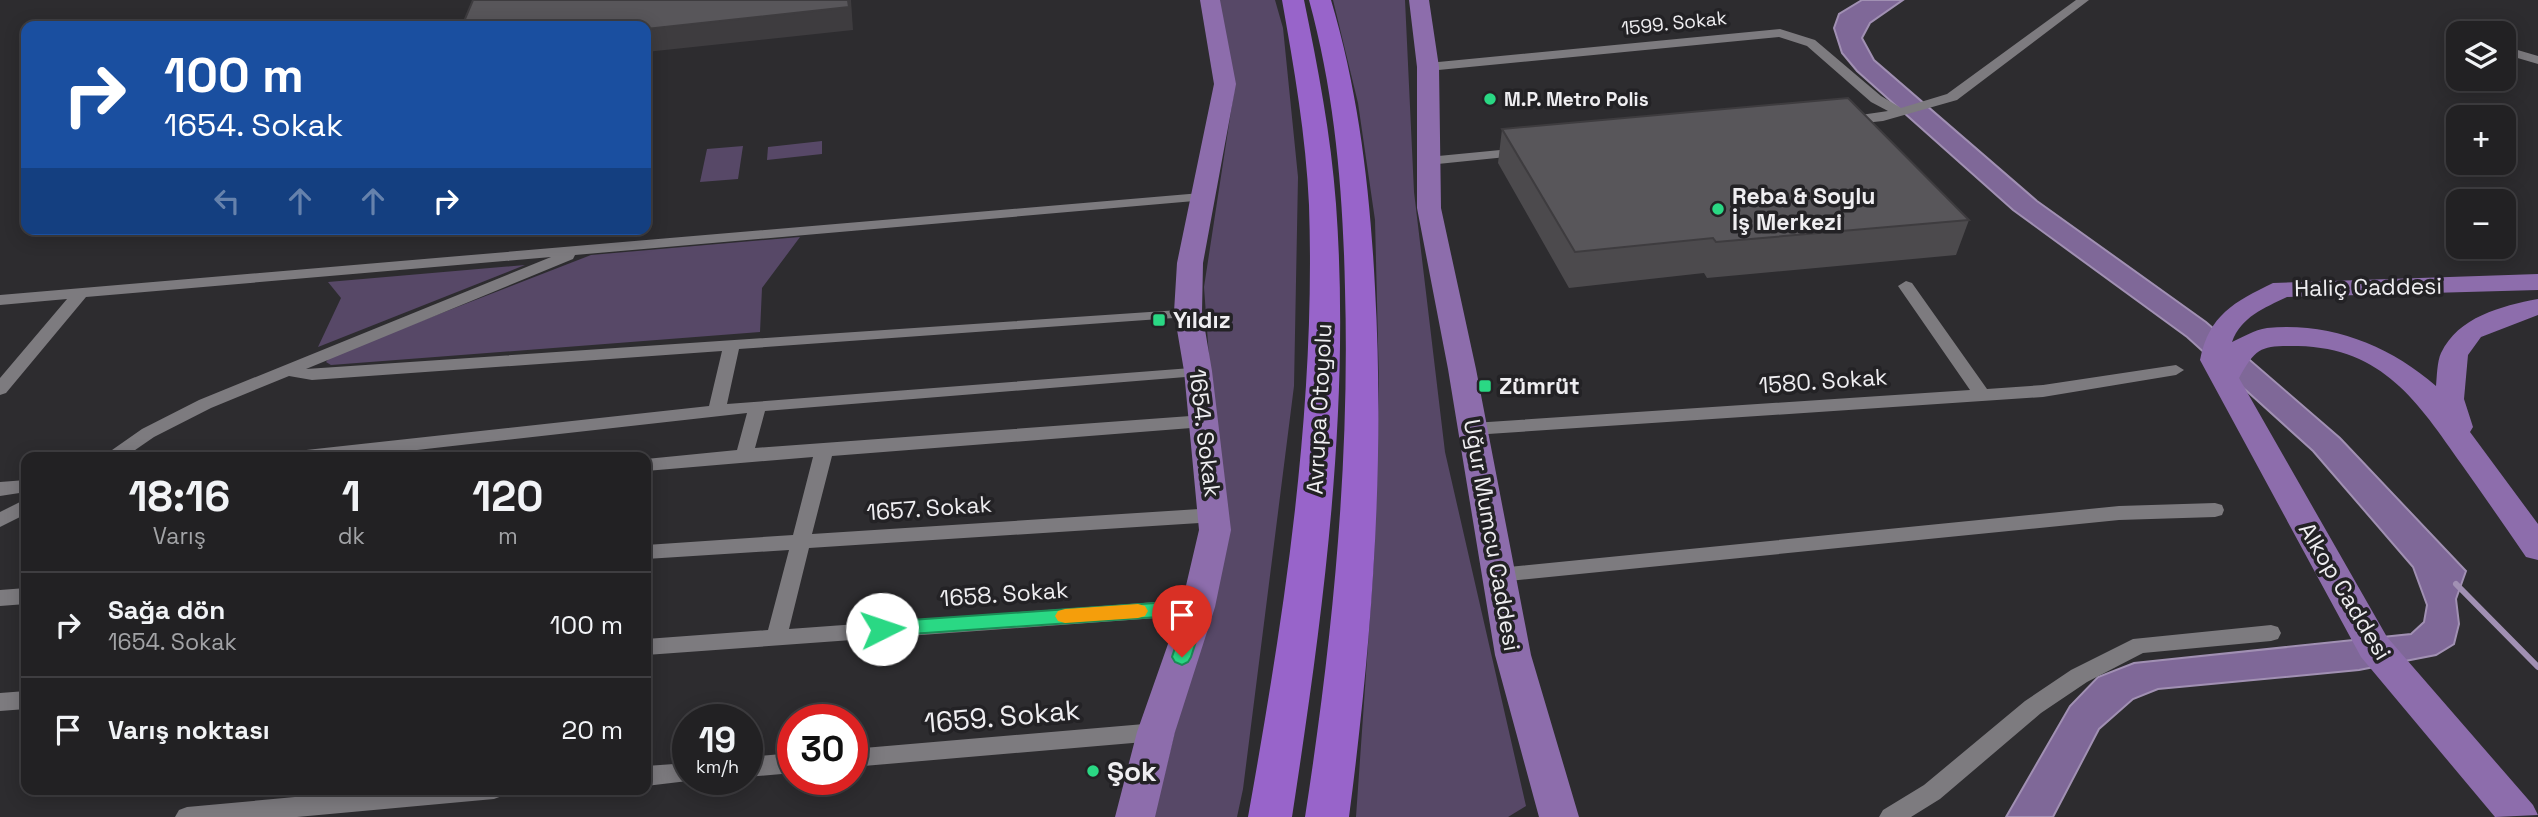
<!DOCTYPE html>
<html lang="tr">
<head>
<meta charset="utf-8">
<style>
	body { margin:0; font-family:"Space Grotesk",sans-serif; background:#2a292b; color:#f1f3f6; height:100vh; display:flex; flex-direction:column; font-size:26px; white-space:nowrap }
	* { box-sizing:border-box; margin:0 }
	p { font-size:23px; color:#a2a3a6 }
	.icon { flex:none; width:38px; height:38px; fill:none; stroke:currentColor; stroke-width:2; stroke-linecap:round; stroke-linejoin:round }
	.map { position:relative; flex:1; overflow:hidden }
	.drawer { position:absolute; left:21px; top:452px; width:630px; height:343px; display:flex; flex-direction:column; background:#222123; border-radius:14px; box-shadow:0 4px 18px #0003,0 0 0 2px #3f3e41 }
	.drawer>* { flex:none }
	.banner { position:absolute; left:21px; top:21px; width:630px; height:214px; border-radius:14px; box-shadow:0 4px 18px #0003,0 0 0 2px #3f3e41; background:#1a4fa0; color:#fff; overflow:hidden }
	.fabs { position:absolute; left:2446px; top:21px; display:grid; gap:14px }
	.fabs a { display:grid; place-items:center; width:70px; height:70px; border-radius:14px; background:#222123; box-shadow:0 4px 18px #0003,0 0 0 2px #3f3e41; font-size:35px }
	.speed { position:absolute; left:672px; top:704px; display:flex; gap:14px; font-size:35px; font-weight:700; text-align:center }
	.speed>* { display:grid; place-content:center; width:91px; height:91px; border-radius:50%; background:#222123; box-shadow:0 4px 18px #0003,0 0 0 2px #3f3e41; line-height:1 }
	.speed small { font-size:18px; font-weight:400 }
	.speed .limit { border:10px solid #d22; background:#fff; color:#111 }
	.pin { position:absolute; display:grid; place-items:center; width:60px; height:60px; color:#fff; margin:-72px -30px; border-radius:50% 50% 50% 0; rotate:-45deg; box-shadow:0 0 7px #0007 }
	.pin .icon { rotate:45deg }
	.me { position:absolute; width:77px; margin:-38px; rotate:86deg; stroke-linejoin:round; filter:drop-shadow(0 0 5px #0008) }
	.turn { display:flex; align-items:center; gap:24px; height:147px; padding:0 28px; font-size:32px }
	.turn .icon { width:91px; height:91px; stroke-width:2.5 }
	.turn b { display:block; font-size:49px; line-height:60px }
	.lanes { display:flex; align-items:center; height:66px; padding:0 28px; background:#0003; justify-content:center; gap:35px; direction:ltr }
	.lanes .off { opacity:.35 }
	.eta { display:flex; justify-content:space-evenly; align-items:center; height:119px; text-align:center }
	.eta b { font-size:42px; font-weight:800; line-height:49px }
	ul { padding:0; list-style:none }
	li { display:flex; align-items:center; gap:21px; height:105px; padding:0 28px; border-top:2px solid #3f3e41 }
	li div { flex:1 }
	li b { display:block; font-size:26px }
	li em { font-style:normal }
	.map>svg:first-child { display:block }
	.green { fill:#574867 }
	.water { fill:#7f6898; stroke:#a190b3; stroke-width:2 }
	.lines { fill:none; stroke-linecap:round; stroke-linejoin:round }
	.stream { stroke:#a190b3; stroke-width:6 }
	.street { fill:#7d7b7f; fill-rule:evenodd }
	.primary { fill:#8d6dac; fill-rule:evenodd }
	.highway { fill:#9864ca; fill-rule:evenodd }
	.wall { fill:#4c4a4d }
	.shaded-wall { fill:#3e3c3f }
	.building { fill:#58565a; stroke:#3e3c3f; stroke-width:2 }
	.route { fill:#2ad884; stroke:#1b8c56; stroke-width:2 }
	.slow { fill:#f59e0b }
	.poi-dot { fill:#2ad884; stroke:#232225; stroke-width:2.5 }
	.labels { text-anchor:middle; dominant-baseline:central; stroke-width:7; stroke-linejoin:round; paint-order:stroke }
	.far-street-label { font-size:19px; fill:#efeef1; stroke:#232225 }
	.far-poi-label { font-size:19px; font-weight:bold; fill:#efeef1; stroke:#232225; text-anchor:start }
	.poi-label { font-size:23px; font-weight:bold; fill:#efeef1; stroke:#232225; text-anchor:start }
	.street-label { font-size:23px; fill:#efeef1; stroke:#232225 }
	.near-street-label { font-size:28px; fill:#efeef1; stroke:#232225 }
	.near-poi-label { font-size:28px; font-weight:bold; fill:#efeef1; stroke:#232225; text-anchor:start }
</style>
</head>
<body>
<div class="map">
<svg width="2538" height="817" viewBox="0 0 2538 817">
	<rect width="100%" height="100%" fill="#2d2c2f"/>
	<g class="green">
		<path d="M1217 0H1275L1283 28 1298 177 1294 386 1243 789 1237 817H1154L1222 538 1204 287 1235 85Z"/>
		<path d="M1333 0H1405L1414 192 1445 452 1526 806 1508 817H1356L1374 559 1379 384 1375 220 1358 103Z"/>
		<path d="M822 141V154L767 160 768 147Z"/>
		<path d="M743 146 738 179 700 182 707 149Z"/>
		<path d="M800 237 762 288 760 332 331 365 326 362 331 356 591 255Z"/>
		<path d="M525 265 318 347 341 298 328 282Z"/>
	</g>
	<path class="water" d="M1862 0H1903L1870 23 1862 38 1874 60 2037 201 2206 322 2340 438 2466 571 2456 599 2459 624 2454 644 2436 655 2359 670 2158 689 2133 699 2099 729 2053 817H2006L2070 706 2098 677 2134 663 2411 634 2424 622 2427 605 2413 567 2313 451 2187 337 2013 210 1857 71 1842 53 1834 28 1839 14Z"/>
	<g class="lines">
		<path class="stream" d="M2456 584 2538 667"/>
		<g class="street">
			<path d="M2076 0H2089L1957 100 1883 121 1845 125 1840 124V118L1888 111 1871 102 1807 46 1779 37 1428 71 1422 67 1428 63 1780 29 1815 40 1881 96 1901 108 1947 94Z"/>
			<path d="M2504 46 2538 56V64L2504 54Z"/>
			<path d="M1521 148 1526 149V155L1428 165 1421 161 1428 157Z"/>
			<path d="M1201 193 1206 194 1208 197 1206 200 575 255 573 259 306 369 1194 309 1196 312 1194 315 1188 317 739 349 727 404 1204 367 1206 371 1204 375 1198 376 765 411 755 448 1204 415 1210 417 1213 421 1204 427 832 456 812 534 1215 508 1222 510 1225 515 1222 520 1215 522 809 548 789 629 1198 599 1205 602 1208 607 1205 612 1198 615 646 655V639L768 630 789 550 646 559V545L793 535 813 457 646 471V459L737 450 747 413 355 457H288L297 451 709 406 722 351 312 380 289 376 211 408 154 437 125 457H102L142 429 199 400 551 257 86 297 6 393 0 395V378L67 299 0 305V295Z"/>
			<path d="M1906 281 1912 283 1987 389 2043 385 2176 365 2184 370 2176 375 2043 397 1473 435 1464 429 1473 423 1970 390 1898 286Z"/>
			<path d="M26 480V492L0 496V482Z"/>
			<path d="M26 499V514L0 527V512Z"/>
			<path d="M2215 503 2222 505 2224 510 2222 515 2215 517 2119 520 1499 582 1492 580 1489 575 1492 570 1499 568 2119 506Z"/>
			<path d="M26 588V604L0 606V590Z"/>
			<path d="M2271 625 2278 627 2281 633 2278 639 2271 641 2143 653 2087 682 2041 713 1940 799 1911 817H1879L1883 810 1924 785 2025 701 2071 670 2133 639Z"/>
			<path d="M26 691V709L0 711V693Z"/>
			<path d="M1156 723 1164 726 1167 732 1164 738 1156 741 852 767V749Z"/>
			<path d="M793 753V773L747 777V757Z"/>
			<path d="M688 763V779L696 780 646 786V766Z"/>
			<path d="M382 789H505L502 796 494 799 297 817H175L179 810 187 807Z"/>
		</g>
		<g class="primary">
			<path d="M1200 0H1220L1236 84 1203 263 1202 312 1212 371 1231 530 1215 607 1175 732 1155 817H1115L1137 732 1181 607 1199 530 1184 371 1174 312 1177 263 1214 84Z"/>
			<path d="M1409 0H1429L1439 67 1441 208 1476 369 1531 655 1579 817H1539L1495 655 1448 369 1417 208V67Z"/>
			<path d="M2538 274V290L2287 297C2264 308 2241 317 2232 342 2243 337 2254 330 2267 328 2330 322 2389 345 2436 386 2437 376 2437 362 2441 353 2458 317 2501 306 2538 299V315L2481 337 2468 355 2464 399 2473 427 2470 432 2538 524V560L2526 557C2505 526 2483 495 2462 465 2418 402 2383 348 2298 346 2261 346 2257 346 2239 378L2387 637 2533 805 2538 815 2495 817 2361 657 2200 360C2209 315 2234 302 2273 283Z"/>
		</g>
		<g class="highway">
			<path d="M1282 0H1304C1318 68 1331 135 1336 204 1351 410 1323 614 1292 817H1248C1284 615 1316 412 1309 205 1306 136 1294 68 1282 0Z"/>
			<path d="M1309 0H1331C1359 94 1370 190 1375 288 1385 465 1372 641 1349 817H1305C1332 642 1350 466 1345 289 1343 191 1335 95 1309 0Z"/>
		</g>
	</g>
	<path class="wall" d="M1502 129 1969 220 1956 255 1707 278 1704 273 1569 288 1498 163Z"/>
	<path class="shaded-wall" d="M848 0H851L853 30 646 52V29Z"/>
	<g class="building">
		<path d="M473 0H848L849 7 646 29V26H462Z"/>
		<path d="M1848 98 1969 220 1716 242 1713 238 1575 252 1502 129Z"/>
	</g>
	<path class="route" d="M1198 600 1205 602 1207 607 1191 657 1188 662 1182 665 1175 662 1172 657 1186 615 882 636 876 634 873 629 876 624 882 622Z"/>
	<path class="slow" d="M1138 604 1145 606 1148 611 1145 616 1138 618 1065 623 1058 621 1055 616 1058 611 1065 609Z"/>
	<g class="poi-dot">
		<circle cx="1490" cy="99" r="7"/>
		<circle cx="1718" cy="209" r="7"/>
		<rect x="1152" y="313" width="14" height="14" rx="3.5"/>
		<rect x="1478" y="379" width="14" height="14" rx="3.5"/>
		<circle cx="1093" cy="771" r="7"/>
	</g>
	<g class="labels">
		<g class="far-street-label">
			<text transform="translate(1674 23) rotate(-6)">1599. Sokak</text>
		</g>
		<g class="far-poi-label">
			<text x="1504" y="99">M.P. Metro Polis</text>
		</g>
		<g class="poi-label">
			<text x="1732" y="196">Reba &amp; Soylu<tspan x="1732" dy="26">İş Merkezi</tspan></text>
			<text x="1173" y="320">Yıldız</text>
			<text x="1499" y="386">Zümrüt</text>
		</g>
		<g class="street-label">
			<text transform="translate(2368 287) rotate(-1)">Haliç Caddesi</text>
			<text transform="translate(1823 381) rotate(-4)">1580. Sokak</text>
			<text transform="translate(1319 409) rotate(-87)">Avrupa Otoyolu</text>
			<text transform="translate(1205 433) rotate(83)">1654. Sokak</text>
			<text transform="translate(929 508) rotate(-4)">1657. Sokak</text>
			<text transform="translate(1492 535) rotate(80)">Uğur Mumcu Caddesi</text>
			<text transform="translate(2345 591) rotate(59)">Alkop Caddesi</text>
			<text transform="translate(1004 594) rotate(-4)">1658. Sokak</text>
		</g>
		<g class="near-street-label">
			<text transform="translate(1002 716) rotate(-5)">1659. Sokak</text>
		</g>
		<g class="near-poi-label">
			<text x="1107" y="771">Şok</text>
		</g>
	</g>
</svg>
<div class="fabs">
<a><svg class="icon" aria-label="layers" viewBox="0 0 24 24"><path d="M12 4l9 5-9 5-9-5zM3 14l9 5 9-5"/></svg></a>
<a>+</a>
<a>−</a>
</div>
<div class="speed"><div>19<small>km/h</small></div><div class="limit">30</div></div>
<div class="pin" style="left:1182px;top:657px;background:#d93025"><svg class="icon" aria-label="arrive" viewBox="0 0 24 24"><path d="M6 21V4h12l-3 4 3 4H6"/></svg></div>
<svg class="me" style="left:882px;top:629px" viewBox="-20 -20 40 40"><circle r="19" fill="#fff"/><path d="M0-13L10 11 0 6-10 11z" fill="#2ad884"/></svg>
<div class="banner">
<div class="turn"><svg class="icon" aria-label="right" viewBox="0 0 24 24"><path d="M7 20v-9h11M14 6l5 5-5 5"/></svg><div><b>100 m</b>1654. Sokak</div></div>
<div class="lanes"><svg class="icon off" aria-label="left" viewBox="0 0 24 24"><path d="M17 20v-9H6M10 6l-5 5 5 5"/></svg><svg class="icon off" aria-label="ahead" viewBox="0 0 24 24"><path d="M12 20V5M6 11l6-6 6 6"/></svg><svg class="icon off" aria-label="ahead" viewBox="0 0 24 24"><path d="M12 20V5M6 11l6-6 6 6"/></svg><svg class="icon" aria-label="right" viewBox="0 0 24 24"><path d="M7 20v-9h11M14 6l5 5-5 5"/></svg></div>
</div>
<section class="drawer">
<div class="eta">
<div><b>18:16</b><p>Varış</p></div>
<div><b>1</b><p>dk</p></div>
<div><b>120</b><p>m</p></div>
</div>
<ul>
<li><svg class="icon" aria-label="right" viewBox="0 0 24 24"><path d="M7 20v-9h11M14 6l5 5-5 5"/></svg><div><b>Sağa dön</b><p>1654. Sokak</p></div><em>100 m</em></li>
<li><svg class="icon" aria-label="arrive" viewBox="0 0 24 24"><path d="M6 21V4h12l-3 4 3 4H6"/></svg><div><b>Varış noktası</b></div><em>20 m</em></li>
</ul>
</section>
</div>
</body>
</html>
